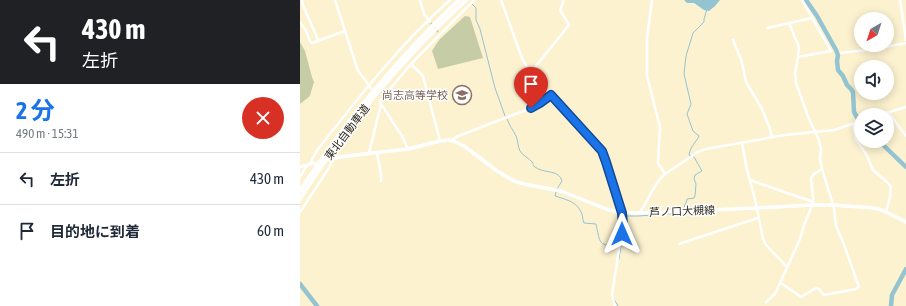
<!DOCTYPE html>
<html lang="ja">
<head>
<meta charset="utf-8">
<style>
	body { margin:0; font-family:"Asap Condensed","Noto Sans JP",sans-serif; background:#f6f6f7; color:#1f2937; height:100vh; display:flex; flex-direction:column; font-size:15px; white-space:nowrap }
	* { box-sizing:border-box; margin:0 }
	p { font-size:13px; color:#747a83 }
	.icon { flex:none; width:22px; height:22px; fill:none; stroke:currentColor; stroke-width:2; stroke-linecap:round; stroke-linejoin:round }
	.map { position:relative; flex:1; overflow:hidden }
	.panel { display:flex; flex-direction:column; background:#fff; width:300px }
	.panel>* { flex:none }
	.hud { background:#202124; color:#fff; overflow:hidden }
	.needle { width:26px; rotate:219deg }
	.buttons { position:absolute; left:554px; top:12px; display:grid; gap:8px }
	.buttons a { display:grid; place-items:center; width:40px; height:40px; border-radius:50%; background:#fff; box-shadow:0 2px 10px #0003; font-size:20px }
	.pin { position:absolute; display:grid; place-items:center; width:34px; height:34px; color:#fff; margin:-41px -17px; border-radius:50% 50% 50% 0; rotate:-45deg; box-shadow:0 0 4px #0007 }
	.pin .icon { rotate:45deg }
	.me { position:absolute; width:44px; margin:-22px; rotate:0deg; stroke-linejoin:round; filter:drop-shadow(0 0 3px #0008) }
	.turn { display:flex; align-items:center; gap:14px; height:84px; padding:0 16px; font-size:18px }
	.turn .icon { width:52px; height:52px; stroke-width:2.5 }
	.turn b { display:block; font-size:28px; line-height:34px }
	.round { display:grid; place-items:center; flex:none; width:42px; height:42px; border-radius:21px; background:#f6f6f7 }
	.headline { display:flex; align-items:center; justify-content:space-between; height:68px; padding:0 16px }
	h1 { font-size:24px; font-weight:700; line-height:30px; color:#1a73e8 }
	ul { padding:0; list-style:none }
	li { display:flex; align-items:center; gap:12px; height:52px; padding:0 16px; border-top:1px solid #e0e1e3 }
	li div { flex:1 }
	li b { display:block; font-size:15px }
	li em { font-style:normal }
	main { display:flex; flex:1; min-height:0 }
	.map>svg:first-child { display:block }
	.green { fill:#c6cca6 }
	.water { fill:#94c4d2 }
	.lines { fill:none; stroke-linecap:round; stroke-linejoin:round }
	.stream { stroke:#94c4d2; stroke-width:1 }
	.river { stroke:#94c4d2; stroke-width:4.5 }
	.minor-tunnel { stroke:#d3caac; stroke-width:2.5; stroke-dasharray:2.5 1; stroke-linecap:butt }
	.minor { stroke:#fff; stroke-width:2.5 }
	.major { stroke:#fff; stroke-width:3.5 }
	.highway { stroke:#fff; stroke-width:4 }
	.route-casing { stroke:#114b97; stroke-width:10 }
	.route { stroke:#1a73e8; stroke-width:7 }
	.labels { text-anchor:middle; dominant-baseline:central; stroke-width:3; stroke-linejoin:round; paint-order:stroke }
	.education-label { font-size:11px; fill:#785e54; stroke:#fff; text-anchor:end }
	.street-label { font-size:11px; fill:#2d291c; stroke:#fff }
</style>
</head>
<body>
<main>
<section class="panel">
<div class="hud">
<div class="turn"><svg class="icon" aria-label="left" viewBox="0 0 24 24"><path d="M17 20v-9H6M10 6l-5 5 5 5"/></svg><div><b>430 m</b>左折</div></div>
</div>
<div class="headline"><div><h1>2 分</h1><p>490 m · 15:31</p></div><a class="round" style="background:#d93025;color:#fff"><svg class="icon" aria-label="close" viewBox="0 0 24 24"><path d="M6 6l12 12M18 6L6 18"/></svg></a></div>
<ul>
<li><svg class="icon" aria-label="left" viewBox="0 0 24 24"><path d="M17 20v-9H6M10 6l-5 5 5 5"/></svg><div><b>左折</b></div><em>430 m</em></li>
<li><svg class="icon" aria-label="arrive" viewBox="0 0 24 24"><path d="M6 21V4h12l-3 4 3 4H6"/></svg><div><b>目的地に到着</b></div><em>60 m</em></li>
</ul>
</section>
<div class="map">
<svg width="606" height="306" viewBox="0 0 606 306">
	<rect width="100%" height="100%" fill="#fcf2d0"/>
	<g class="green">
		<path d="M165 16 170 17 183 58 138 69 132 51 139 40Z"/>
		<path d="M0 42 5 51 12 77 14 82 11 92 10 96 0 104Z"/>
	</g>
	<path class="water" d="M384 0H420L415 6 409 11 404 10 394 3H387Z"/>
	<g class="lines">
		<g class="stream">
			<path d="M172 4 176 8V20L180 29 195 88 205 116"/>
			<path d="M207 119C209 125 213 130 216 136 218 141 218 147 220 151 223 156 229 158 232 162 235 166 231 164 235 167 244 174 259 169 262 181L257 189"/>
			<path d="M256 192 255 196C264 199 275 201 280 210 283 214 282 218 284 223L296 224C300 242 298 248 319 244"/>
			<path d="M384 209 385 204 386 203 387 199 394 198 395 196 396 184 394 179 395 175 402 171 394 157 389 155C391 145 395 144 399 136L393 131 387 114 391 104 384 74 386 56 393 33 404 22V19L407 9"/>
			<path d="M324 219V217L326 216H338L380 213"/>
			<path d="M319 259 324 228V225"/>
			<path d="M314 299 318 306"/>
		</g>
		<g class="river">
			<path d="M506 0 517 16 536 50 538 55 537 61 538 70 543 76 547 85 551 89 553 92 554 112 561 124"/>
			<path d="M579 141 606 167"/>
			<path d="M0 284 17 306"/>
			<path d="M591 306 592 295 606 269"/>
		</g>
		<path class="minor-tunnel" d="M130 22 138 32"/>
		<g class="minor">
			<path d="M2 0 3 5 18 40"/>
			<path d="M35 0 58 71 71 88"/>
			<path d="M120 0 124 14 130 22"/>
			<path d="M201 0 222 58 232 75 302 151 304 155 322 213 323 223 312 295 315 306"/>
			<path d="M352 0 347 38V76L360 127 358 163 365 174"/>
			<path d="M600 0 606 40"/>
			<path d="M0 22 6 31 10 41 12 43 45 31"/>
			<path d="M467 28 512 18"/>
			<path d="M433 40 441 59 446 82 462 109 470 129 472 137"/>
			<path d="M541 53 574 49 606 43"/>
			<path d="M498 57 531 51 502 0"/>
			<path d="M111 64 123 76 140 141"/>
			<path d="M231 72 269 25 260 10 263 3V0"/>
			<path d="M588 112 606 136"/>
			<path d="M580 115 606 107"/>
			<path d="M553 124 556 139 566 154 573 170 587 182 591 187 590 197 586 212"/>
			<path d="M151 141 156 137 189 124 224 111 240 103 251 95"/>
			<path d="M442 143 447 170 455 199 463 239 466 245 487 267"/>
			<path d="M108 149 102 136 81 104 80 101 111 64 174 0"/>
			<path d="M69 153 81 104"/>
			<path d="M77 153C78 162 82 171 81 181"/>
			<path d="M11 164 12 159 18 149C59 97 100 44 150 0"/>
			<path d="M0 177 7 165"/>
			<path d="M450 180 513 202"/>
			<path d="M0 212 29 168 34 158"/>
			<path d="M340 212C349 200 353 184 365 174L398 152 406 149 485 135 534 130 561 121"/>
			<path d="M379 244 458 218"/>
			<path d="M481 283 501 297 516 288 519 289 522 293 524 295 556 289 559 287 543 242 536 226 534 208 522 169 520 158 521 149 519 140 509 119 496 83 495 73 498 57 499 47 489 23"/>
			<path d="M466 302 475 294 500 239 504 225 513 203V197L511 178 514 174 522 169"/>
		</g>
		<g class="major">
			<path d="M29 159 47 156 108 149 140 141 149 140 156 142 164 146 197 171 214 181 224 184 261 191 306 209 317 212 340 213 457 208 512 205H533L574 208 582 210 606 222"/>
			<path d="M0 167 14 163"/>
		</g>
		<g class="highway">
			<path d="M0 191C45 121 99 57 159 0"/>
			<path d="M0 199C46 125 102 59 166 0"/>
		</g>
	</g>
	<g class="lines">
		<defs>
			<path id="route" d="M231 108 240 103 251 95 302 151 306 162 322 213 323 226 322 234"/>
		</defs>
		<use href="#route" class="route-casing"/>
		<use href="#route" class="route"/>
	</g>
	<defs>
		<symbol id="school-ring" viewBox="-11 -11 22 22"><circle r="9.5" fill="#fff" stroke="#8d6e63" stroke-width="1.5"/><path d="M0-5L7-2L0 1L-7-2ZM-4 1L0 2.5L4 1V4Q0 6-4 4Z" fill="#8d6e63"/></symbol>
	</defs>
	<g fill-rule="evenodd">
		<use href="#school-ring" x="151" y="84" width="22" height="22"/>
	</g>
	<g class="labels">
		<g class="education-label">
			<text x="148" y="95">尚志高等学校</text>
		</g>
		<g class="street-label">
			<text transform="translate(47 132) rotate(-53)">東北自動車道</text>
			<text transform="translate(382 211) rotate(-2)">芦ノ口大槻線</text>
		</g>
	</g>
</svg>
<div class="buttons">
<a><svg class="needle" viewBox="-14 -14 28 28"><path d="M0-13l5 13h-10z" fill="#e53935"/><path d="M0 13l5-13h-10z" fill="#747a83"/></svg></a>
<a><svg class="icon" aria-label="sound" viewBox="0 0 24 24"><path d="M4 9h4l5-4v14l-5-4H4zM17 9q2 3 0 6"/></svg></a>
<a><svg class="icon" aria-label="layers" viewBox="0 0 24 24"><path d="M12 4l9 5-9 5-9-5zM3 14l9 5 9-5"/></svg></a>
</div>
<div class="pin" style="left:231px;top:108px;background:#d93025"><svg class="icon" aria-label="arrive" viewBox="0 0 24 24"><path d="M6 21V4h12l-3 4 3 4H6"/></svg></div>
<svg class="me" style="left:322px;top:234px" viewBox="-20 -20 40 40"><path d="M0-17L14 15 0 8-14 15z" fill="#1a73e8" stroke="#fff" stroke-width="4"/></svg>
</div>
</main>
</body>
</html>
